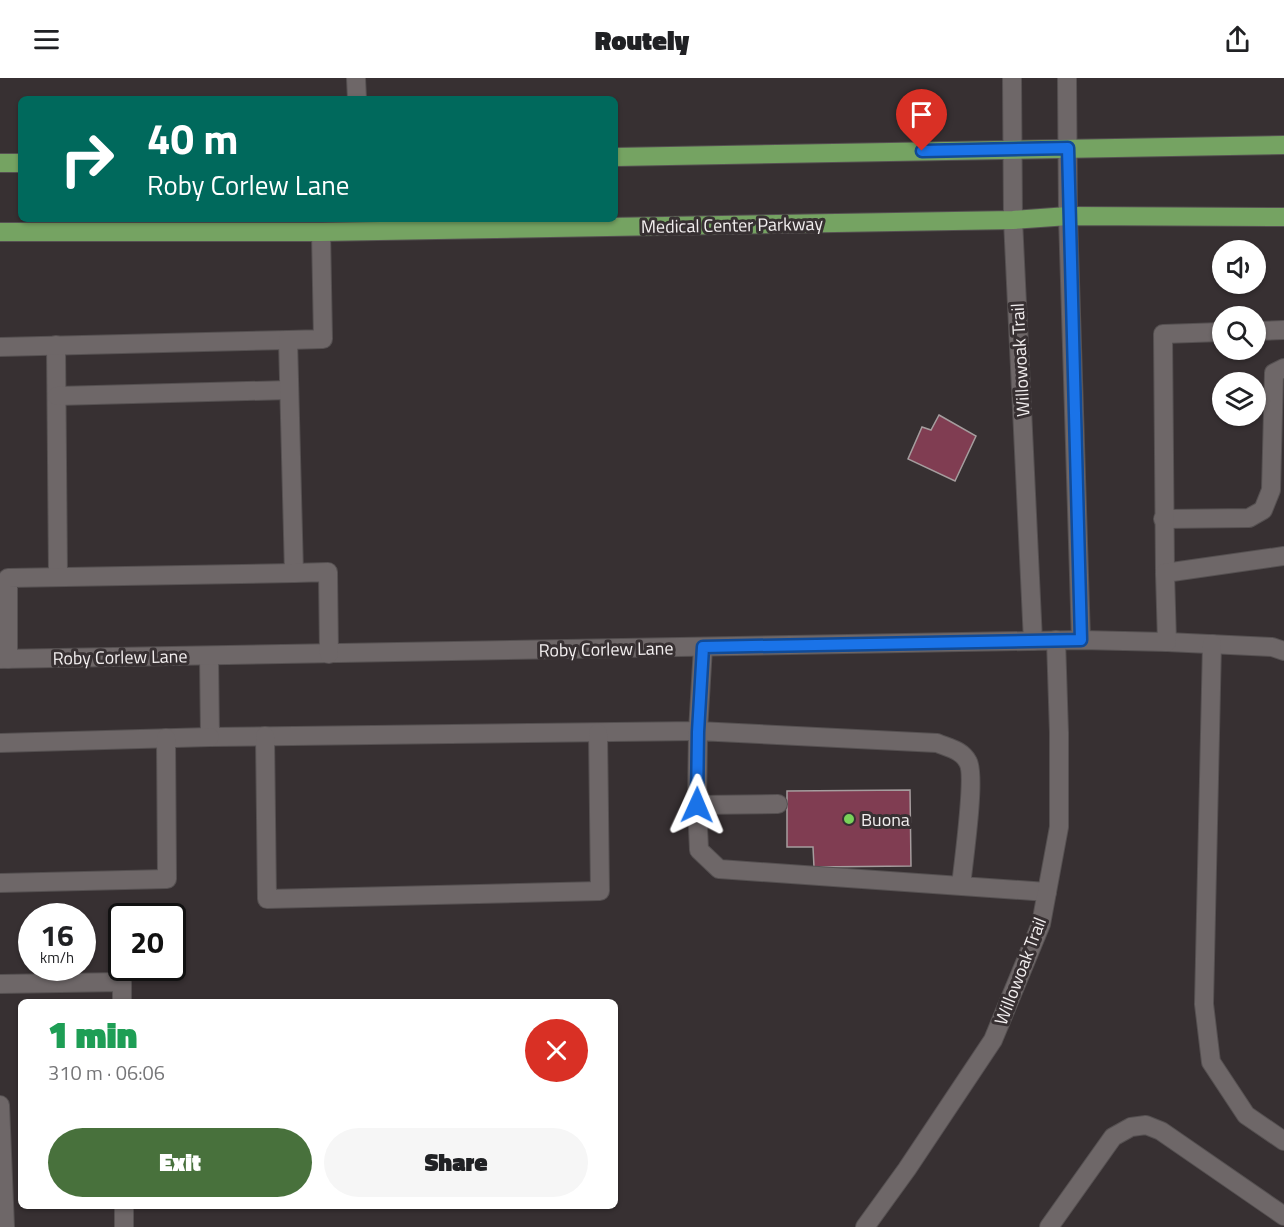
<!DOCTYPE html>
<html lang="en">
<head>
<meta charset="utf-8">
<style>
	body { margin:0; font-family:"Titillium Web",sans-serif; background:#f6f6f6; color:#202124; height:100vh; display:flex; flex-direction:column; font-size:22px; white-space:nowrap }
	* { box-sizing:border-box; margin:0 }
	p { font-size:20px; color:#757577 }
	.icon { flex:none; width:33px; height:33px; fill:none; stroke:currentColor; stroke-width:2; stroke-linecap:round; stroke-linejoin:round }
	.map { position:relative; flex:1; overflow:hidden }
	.sheet { position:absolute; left:18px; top:921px; width:600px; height:210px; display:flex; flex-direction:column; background:#fff; border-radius:9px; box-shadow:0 2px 4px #0004 }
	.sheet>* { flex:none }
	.top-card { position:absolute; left:18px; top:18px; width:600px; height:126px; border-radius:9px; box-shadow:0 2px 4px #0004; background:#00695c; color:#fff; overflow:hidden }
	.buttons { position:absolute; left:1212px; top:162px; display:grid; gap:12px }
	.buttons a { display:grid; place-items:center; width:54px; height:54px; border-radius:50%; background:#fff; box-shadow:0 2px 4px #0004; font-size:30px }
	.speed { position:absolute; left:18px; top:825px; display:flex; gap:12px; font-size:30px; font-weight:700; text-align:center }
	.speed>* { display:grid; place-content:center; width:78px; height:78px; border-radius:50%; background:#fff; box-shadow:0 2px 4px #0004; line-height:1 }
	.speed small { font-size:15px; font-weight:400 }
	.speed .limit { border:3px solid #111; border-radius:9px; background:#fff; color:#111 }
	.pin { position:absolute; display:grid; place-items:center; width:51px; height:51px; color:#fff; margin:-62px -26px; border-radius:50% 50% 50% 0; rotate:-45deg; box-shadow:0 0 6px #0007 }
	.pin .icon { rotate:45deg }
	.me { position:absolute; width:66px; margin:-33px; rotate:1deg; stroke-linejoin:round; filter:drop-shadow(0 0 4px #0008) }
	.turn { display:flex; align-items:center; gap:21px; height:126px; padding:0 30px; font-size:27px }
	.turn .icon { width:78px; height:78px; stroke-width:2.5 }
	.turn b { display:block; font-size:42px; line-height:51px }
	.round { display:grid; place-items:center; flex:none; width:63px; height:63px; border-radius:32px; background:#f6f6f6 }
	.summary { display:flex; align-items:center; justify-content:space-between; height:102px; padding:0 30px }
	h1 { font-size:36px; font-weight:800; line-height:45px; color:#1e9e55 }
	.button { display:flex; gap:12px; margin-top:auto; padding:12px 30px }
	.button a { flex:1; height:69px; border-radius:36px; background:#48713c; color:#fff; font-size:24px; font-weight:800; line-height:69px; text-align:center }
	.button a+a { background:#f6f6f6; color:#202124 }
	header { display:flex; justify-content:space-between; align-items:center; height:78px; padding:0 30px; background:#fff; font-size:27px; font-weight:800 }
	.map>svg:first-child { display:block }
	.building { fill:#803d52; stroke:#a59d9e; stroke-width:1.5 }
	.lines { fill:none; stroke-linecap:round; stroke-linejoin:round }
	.minor-casing { stroke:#555051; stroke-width:20 }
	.major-casing { stroke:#555051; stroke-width:20 }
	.minor { stroke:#6e6768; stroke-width:18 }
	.major { stroke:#75a362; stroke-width:18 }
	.route-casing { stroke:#114b97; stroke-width:15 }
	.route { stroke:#1a73e8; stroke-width:10 }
	.poi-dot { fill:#78d259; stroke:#373032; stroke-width:2 }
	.labels { text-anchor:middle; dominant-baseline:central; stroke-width:6; stroke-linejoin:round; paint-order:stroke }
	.street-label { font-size:18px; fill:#f2eeef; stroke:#373032 }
	.poi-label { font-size:18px; fill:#f2eeef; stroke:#373032; text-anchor:start }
</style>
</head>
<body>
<header><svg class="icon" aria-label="menu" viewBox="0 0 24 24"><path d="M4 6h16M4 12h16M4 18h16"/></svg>Routely<svg class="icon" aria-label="share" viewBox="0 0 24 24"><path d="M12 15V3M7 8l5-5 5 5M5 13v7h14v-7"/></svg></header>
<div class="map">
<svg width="1284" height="1149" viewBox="0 0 1284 1149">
	<rect width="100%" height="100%" fill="#373032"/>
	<g class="building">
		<path d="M939 337 976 358 955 403 908 381 922 349 931 352Z"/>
		<path d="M910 712 911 788 814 789 813 769H787V713Z"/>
	</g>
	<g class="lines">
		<defs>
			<g id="minor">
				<path d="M356 0 357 21"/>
				<path d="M1012 0 1013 142 1033 563"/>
				<path d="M1067 0 1068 138 1081 562"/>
				<path d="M1256 253 1284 252"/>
				<path d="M56 267 58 499"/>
				<path d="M0 269 288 262"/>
				<path d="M57 318 289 312"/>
				<path d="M1163 441 1249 440 1263 432 1271 412 1274 295 1284 290"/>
				<path d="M294 495 288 262 323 261 321 154"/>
				<path d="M1165 495 1163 256 1222 254"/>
				<path d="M1167 564 1272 569 1284 573"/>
				<path d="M1212 566 1204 926 1211 984 1246 1037 1284 1063"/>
				<path d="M209 578 210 659 698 653 703 569"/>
				<path d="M0 581 1081 562 1167 564 1165 495 1284 478"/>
				<path d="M8 581V500L294 495 328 494 329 576"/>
				<path d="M265 658 267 821 600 813 598 655"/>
				<path d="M0 665 210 659"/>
				<path d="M697 727 778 726"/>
				<path d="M0 805 167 801 166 660"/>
				<path d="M961 808C963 787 976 698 968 684 962 672 949 670 937 665L698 653 697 727 699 772 719 791 1047 814"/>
				<path d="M0 906 122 904V924"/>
				<path d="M0 1027 5 1149"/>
				<path d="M124 1128V1149"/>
				<path d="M865 1149 907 1091 993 962 1041 846 1059 749V655L1056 562"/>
				<path d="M1049 1149 1113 1059 1131 1049 1146 1047 1161 1053 1284 1138"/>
			</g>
			<g id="major">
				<path d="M615 79 1284 67"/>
				<path d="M0 85H21"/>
				<path d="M0 154H321L1013 142 1068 138 1284 139"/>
			</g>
		</defs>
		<use href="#minor" class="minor-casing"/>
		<use href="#major" class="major-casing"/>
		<use href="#minor" class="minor"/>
		<use href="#major" class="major"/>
	</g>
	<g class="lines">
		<defs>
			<path id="route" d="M697 727 698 654 703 569 1081 562 1068 70 922 73"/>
		</defs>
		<use href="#route" class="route-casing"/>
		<use href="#route" class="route"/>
	</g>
	<circle class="poi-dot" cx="849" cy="741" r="6"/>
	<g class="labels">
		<g class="street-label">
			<text transform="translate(732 147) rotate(-1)">Medical Center Parkway</text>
			<text transform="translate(1020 282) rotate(-93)">Willowoak Trail</text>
			<text transform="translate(606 571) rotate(-1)">Roby Corlew Lane</text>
			<text transform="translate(120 579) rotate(-1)">Roby Corlew Lane</text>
			<text transform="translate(1020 893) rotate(-69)">Willowoak Trail</text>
		</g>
		<g class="poi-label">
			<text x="861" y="741">Buona</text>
		</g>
	</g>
</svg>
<div class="buttons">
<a><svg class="icon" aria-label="sound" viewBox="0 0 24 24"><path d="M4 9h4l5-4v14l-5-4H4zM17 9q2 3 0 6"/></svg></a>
<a><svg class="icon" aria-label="search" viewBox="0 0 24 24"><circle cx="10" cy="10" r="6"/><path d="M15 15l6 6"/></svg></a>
<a><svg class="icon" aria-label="layers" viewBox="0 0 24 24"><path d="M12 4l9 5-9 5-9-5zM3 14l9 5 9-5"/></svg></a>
</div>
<div class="speed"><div>16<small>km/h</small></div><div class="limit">20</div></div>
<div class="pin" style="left:922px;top:73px;background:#d93025"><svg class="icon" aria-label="arrive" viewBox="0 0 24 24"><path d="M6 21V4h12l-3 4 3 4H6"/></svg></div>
<svg class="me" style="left:697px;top:727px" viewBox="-20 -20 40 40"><path d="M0-17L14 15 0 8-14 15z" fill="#1a73e8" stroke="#fff" stroke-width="4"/></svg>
<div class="top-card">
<div class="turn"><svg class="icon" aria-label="right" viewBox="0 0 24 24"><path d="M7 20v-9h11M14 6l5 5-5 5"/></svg><div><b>40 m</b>Roby Corlew Lane</div></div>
</div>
<section class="sheet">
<div class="summary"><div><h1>1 min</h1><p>310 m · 06:06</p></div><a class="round" style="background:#d93025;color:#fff"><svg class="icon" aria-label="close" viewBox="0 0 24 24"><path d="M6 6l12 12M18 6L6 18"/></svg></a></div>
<div class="button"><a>Exit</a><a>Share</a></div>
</section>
</div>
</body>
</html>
